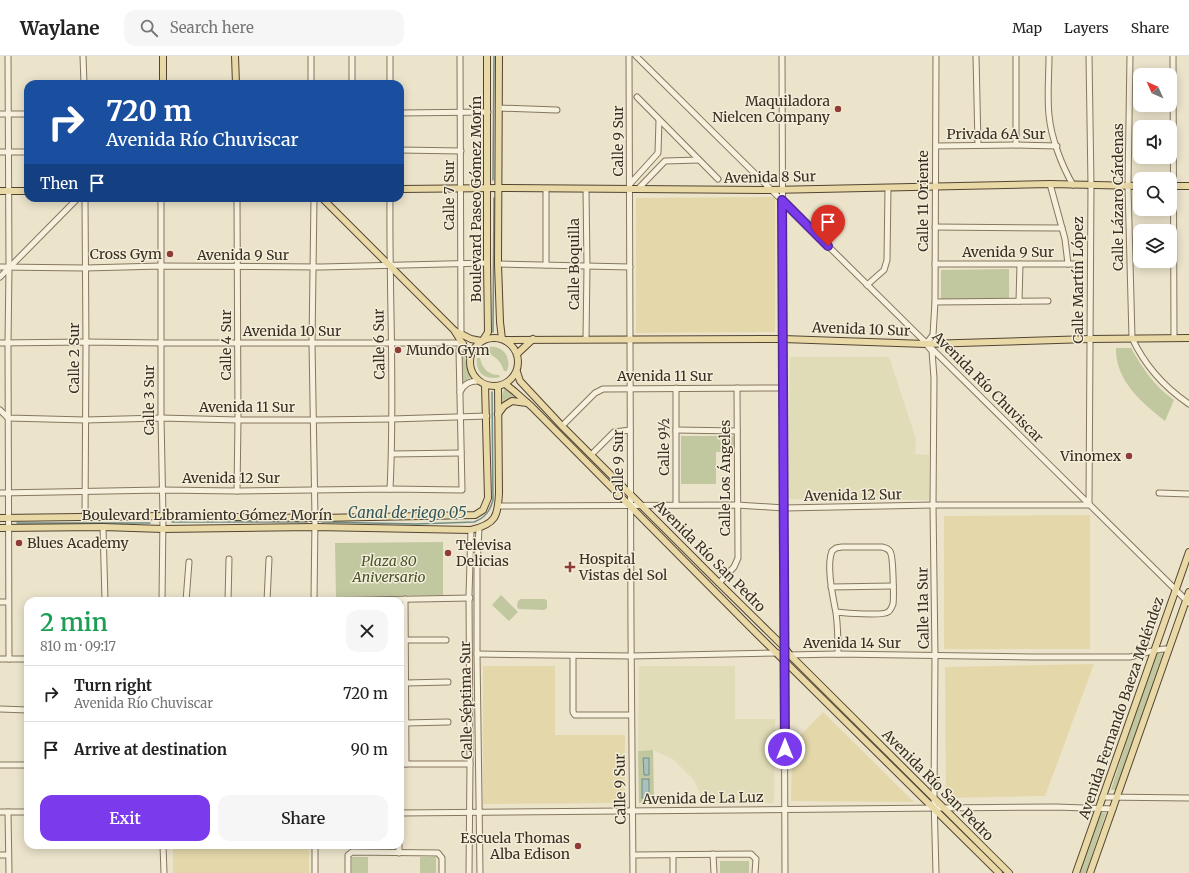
<!DOCTYPE html>
<html lang="en">
<head>
<meta charset="utf-8">
<style>
	body { margin:0; font-family:Merriweather,serif; background:#f6f6f6; color:#222; height:100vh; display:flex; flex-direction:column; font-size:15px; white-space:nowrap }
	* { box-sizing:border-box; margin:0 }
	p { font-size:13px; color:#767676 }
	.icon { flex:none; width:22px; height:22px; fill:none; stroke:currentColor; stroke-width:2; stroke-linecap:round; stroke-linejoin:round }
	.map { position:relative; flex:1; overflow:hidden }
	.drawer { position:absolute; left:24px; top:541px; width:380px; height:252px; display:flex; flex-direction:column; background:#fff; border-radius:12px; box-shadow:0 2px 10px #0003 }
	.drawer>* { flex:none }
	.guide { position:absolute; left:24px; top:24px; width:380px; height:122px; border-radius:12px; box-shadow:0 2px 10px #0003; background:#1a4fa0; color:#fff; overflow:hidden }
	.needle { width:26px; rotate:315deg }
	.fabs { position:absolute; left:1133px; top:12px; display:grid; gap:8px }
	.fabs a { display:grid; place-items:center; width:44px; height:44px; border-radius:8px; background:#fff; box-shadow:0 2px 10px #0003; font-size:20px }
	.pin { position:absolute; display:grid; place-items:center; width:34px; height:34px; color:#fff; margin:-41px -17px; border-radius:50% 50% 50% 0; rotate:-45deg; box-shadow:0 0 4px #0007 }
	.pin .icon { rotate:45deg }
	.me { position:absolute; width:44px; margin:-22px; rotate:0deg; stroke-linejoin:round; filter:drop-shadow(0 0 3px #0008) }
	.turn { display:flex; align-items:center; gap:14px; height:84px; padding:0 16px; font-size:18px }
	.turn .icon { width:52px; height:52px; stroke-width:2.5 }
	.turn b { display:block; font-size:28px; line-height:34px }
	.then { display:flex; align-items:center; height:38px; padding:0 16px; background:#0003; gap:8px; font-size:15px }
	.round { display:grid; place-items:center; flex:none; width:42px; height:42px; border-radius:12px; background:#f6f6f6 }
	.overview { display:flex; align-items:center; justify-content:space-between; height:68px; padding:0 16px }
	h1 { font-size:24px; font-weight:600; line-height:30px; color:#1e9e55 }
	.action { display:flex; gap:8px; margin-top:auto; padding:8px 16px }
	.action a { flex:1; height:46px; border-radius:12px; background:#7c3aed; color:#fff; font-size:16px; font-weight:600; line-height:46px; text-align:center }
	.action a+a { background:#f6f6f6; color:#222 }
	ul { padding:0; list-style:none }
	li { display:flex; align-items:center; gap:12px; height:56px; padding:0 16px; border-top:1px solid #e0e0e0 }
	li div { flex:1 }
	li b { display:block; font-size:15px }
	li em { font-style:normal }
	header { display:flex; align-items:center; gap:24px; box-sizing:border-box; height:56px; padding:0 20px; background:#fff; border-bottom:1px solid #e0e0e0 }
	header strong { font-size:19px }
	nav { display:flex; gap:22px; margin-inline-start:auto; font-size:14px }
	.search { width:280px; height:36px; background:#f6f6f6; display:flex; align-items:center; gap:10px; box-sizing:border-box; padding:0 14px; border-radius:12px; color:#767676; font-size:15px }
	.map>svg:first-child { display:block }
	.farmland { fill:#e0dcb8 }
	.green { fill:#c1c89f }
	.sand { fill:#e4d8aa }
	.water { fill:#aac0bb; stroke:#718e89 }
	.lines { fill:none; stroke-linecap:round; stroke-linejoin:round }
	.stream { stroke:#718e89; stroke-width:1.5 }
	.minor-casing { stroke:#867760; stroke-width:7 }
	.major-casing { stroke:#544533; stroke-width:8 }
	.minor { stroke:#f6f0dd; stroke-width:5 }
	.major { stroke:#e9d9a7; stroke-width:6 }
	.route-casing { stroke:#51269a; stroke-width:10 }
	.route { stroke:#7c3aed; stroke-width:7 }
	.poi-dot { fill:#8f3b36; stroke:#f3edd9; stroke-width:1.5 }
	.labels { text-anchor:middle; dominant-baseline:central; stroke-width:3; stroke-linejoin:round; paint-order:stroke }
	.poi-label { font-size:14px; fill:#382e22; stroke:#f3edd9; text-anchor:end }
	.street-label { font-size:14px; fill:#382e22; stroke:#f3edd9 }
	.park-label { font-size:14px; font-style:italic; fill:#46522b; stroke:#f3edd9 }
	.water-label { font-size:15px; font-style:italic; fill:#335656; stroke:#f3edd9 }
</style>
</head>
<body>
<header>
<strong>Waylane</strong>
<div class="search"><svg class="icon" aria-label="search" viewBox="0 0 24 24"><circle cx="10" cy="10" r="6"/><path d="M15 15l6 6"/></svg>Search here</div>
<nav><a>Map</a><a>Layers</a><a>Share</a></nav>
</header>
<div class="map">
<svg width="1189" height="817" viewBox="0 0 1189 817">
	<rect width="100%" height="100%" fill="#ebe3ca"/>
	<g class="farmland">
		<path d="M790 301H889L916 383 915 398 929 399V444L788 443Z"/>
		<path d="M639 610H735V663H775L774 747H704L694 724 673 703 653 694 638 695Z"/>
	</g>
	<g class="green">
		<path d="M1009 213V242L941 243V214Z"/>
		<path d="M488 291C503 289 512 301 507 315H504C501 305 494 297 483 298L482 295Z"/>
		<path d="M1116 292H1131C1143 313 1154 330 1174 344L1165 365C1142 347 1115 324 1116 292Z"/>
		<path d="M461 293C467 301 466 312 471 321L461 328Z"/>
		<path d="M477 302H480C482 312 488 319 499 319L500 321C485 325 475 316 477 302Z"/>
		<path d="M504 333 510 335 517 342C511 342 507 343 503 348L502 340Z"/>
		<path d="M681 380H735V396H716V428H681Z"/>
		<path d="M443 486V539L336 541 335 487Z"/>
		<path d="M501 539 518 556 509 565 492 549Z"/>
		<path d="M521 543H545L547 545V552L544 554 519 553 517 551 518 545Z"/>
		<path d="M1155 596 1163 598 1116 734H1111Z"/>
		<path d="M653 694 654 746 639 747 638 695Z"/>
		<path d="M1099 757H1106L1086 817H1078Z"/>
		<rect x="352" y="801" width="16" height="16"/>
		<rect x="420" y="801" width="16" height="16"/>
		<rect x="720" y="805" width="29" height="12"/>
	</g>
	<g class="sand">
		<path d="M775 141V276L636 277V142Z"/>
		<path d="M1090 459V593H944V460Z"/>
		<path d="M1094 608 1045 740 946 742 945 611Z"/>
		<path d="M483 610H555V679H625V747L483 748Z"/>
		<path d="M823 656 914 746 791 745 792 688Z"/>
		<rect x="173" y="789" width="136" height="28"/>
	</g>
	<g class="water">
		<path d="M643 702H649V719H644Z"/>
		<rect x="642" y="723" width="7" height="19"/>
	</g>
	<g class="lines">
		<g class="stream">
			<path d="M493 124 494 0"/>
			<path d="M493 276 494 142"/>
			<path d="M172 466H307"/>
			<path d="M322 466 416 468 474 466C485 462 490 455 493 444L492 336"/>
			<path d="M17 467H150"/>
		</g>
		<defs>
			<g id="minor">
				<path d="M8 0 9 211 8 287 9 603"/>
				<path d="M83 0 84 28"/>
				<path d="M311 0V28"/>
				<path d="M352 0V28"/>
				<path d="M460 0 461 278"/>
				<path d="M629 0 631 575 633 817"/>
				<path d="M636 0 1189 547"/>
				<path d="M782 0 785 817"/>
				<path d="M976 0 978 89"/>
				<path d="M1016 0V89"/>
				<path d="M1049 0C1049 19 1047 40 1049 59 1051 82 1062 110 1073 129"/>
				<path d="M1130 0 1128 130 1132 282C1145 310 1164 331 1189 348"/>
				<path d="M1173 0 1174 282"/>
				<path d="M390 28V0"/>
				<path d="M637 41 718 123"/>
				<path d="M499 52 557 54"/>
				<path d="M400 57 488 56"/>
				<path d="M0 58H28"/>
				<path d="M936 90 1016 89 1057 90"/>
				<path d="M400 94 461 95"/>
				<path d="M0 96H28"/>
				<path d="M630 128 658 97 659 64"/>
				<path d="M1050 128 1065 183 1068 208"/>
				<path d="M586 133 587 210 586 283"/>
				<path d="M638 133 665 105 699 104"/>
				<path d="M85 142 86 291 85 462"/>
				<path d="M161 142V362L163 460 162 545"/>
				<path d="M314 142 312 287 315 462 314 545"/>
				<path d="M390 142C389 239 395 336 390 433"/>
				<path d="M935 171 1062 172"/>
				<path d="M498 208 630 211"/>
				<path d="M935 208H1080"/>
				<path d="M546 209V133"/>
				<path d="M0 211 85 212 161 210 321 211 487 207"/>
				<path d="M0 221 78 142"/>
				<path d="M867 229 884 214 887 204 888 132"/>
				<path d="M1019 245 1020 208"/>
				<path d="M935 246 1048 245"/>
				<path d="M0 287 86 286 161 287H463"/>
				<path d="M460 336C464 328 469 325 478 325"/>
				<path d="M0 354 8 362 85 364 161 362 238 364H314L392 363 487 360"/>
				<path d="M562 370 595 337 603 333 783 332"/>
				<path d="M676 374 737 375"/>
				<path d="M392 398 461 397"/>
				<path d="M591 399 614 376 630 374"/>
				<path d="M237 435 238 364 237 142"/>
				<path d="M0 437 162 434 237 435 390 433 462 434 459 294 463 287"/>
				<path d="M1159 437 1189 438"/>
				<path d="M676 449V332"/>
				<path d="M498 450 737 449 784 452 933 449H1089L1091 129 1089 0"/>
				<path d="M103 471 105 545"/>
				<path d="M479 472 477 512V598L480 817"/>
				<path d="M719 527 734 511 738 502 737 332"/>
				<path d="M831 531 893 530"/>
				<path d="M405 543 406 708"/>
				<path d="M155 545H314L470 542"/>
				<path d="M186 545 189 506"/>
				<path d="M228 545 229 503"/>
				<path d="M267 545 269 503"/>
				<path d="M0 546H8"/>
				<path d="M836 556C845 557 883 560 888 556 891 554 892 551 893 548 894 542 893 503 891 498 890 493 886 492 882 491H842L836 492 832 495C826 510 833 541 836 557 838 571 838 585 838 598"/>
				<path d="M406 584H446"/>
				<path d="M477 598 631 600 778 597"/>
				<path d="M788 599 838 598 1033 601H1130C1144 598 1155 592 1169 593"/>
				<path d="M573 600V656L575 659H631"/>
				<path d="M0 603H28"/>
				<path d="M406 627 448 626"/>
				<path d="M0 653 28 654"/>
				<path d="M406 667 448 666"/>
				<path d="M400 708H470"/>
				<path d="M0 709H28"/>
				<path d="M1102 741 1189 742"/>
				<path d="M0 756H28"/>
				<path d="M8 756 9 817"/>
				<path d="M400 757 1056 751 1113 753"/>
				<path d="M163 789 164 817"/>
				<path d="M315 789V817"/>
				<path d="M399 789V797"/>
				<path d="M713 798 714 817"/>
				<path d="M0 799H8"/>
				<path d="M633 799 751 798 756 803 755 817"/>
				<path d="M673 799V817"/>
				<path d="M348 817V799L352 796 438 797 442 802V817"/>
				<path d="M469 817 470 708 469 539 471 474"/>
				<path d="M936 817 934 742 935 600 933 449 934 322 932 295 926 288 933 279 935 246 936 0"/>
			</g>
			<g id="major">
				<path d="M163 0V28"/>
				<path d="M235 0 236 28"/>
				<path d="M499 0 498 208 500 266 502 283"/>
				<path d="M1170 130H1189"/>
				<path d="M400 133 499 132 771 134 1050 128 1140 130"/>
				<path d="M0 135H28"/>
				<path d="M322 142 454 274 470 300"/>
				<path d="M455 275 471 283 481 285"/>
				<circle cx="494" cy="306" r="24"/>
				<path d="M483 284 488 276 487 207V0"/>
				<path d="M505 284 783 283 926 288 1090 283 1189 282"/>
				<path d="M517 298 533 283"/>
				<path d="M517 316 520 325 562 370 719 527 784 591 790 599 1009 817"/>
				<path d="M505 328 514 335 532 351 751 572 999 817"/>
				<path d="M498 358 504 350 512 345 527 347"/>
				<path d="M0 462 163 460 319 462 475 459 483 454 488 442 485 329"/>
				<path d="M0 472 103 471 163 473 315 471 471 474C496 468 498 460 499 437L498 330"/>
				<path d="M1076 817 1189 496"/>
				<path d="M1090 817 1189 536"/>
			</g>
		</defs>
		<use href="#minor" class="minor-casing"/>
		<use href="#major" class="major-casing"/>
		<use href="#minor" class="minor"/>
		<use href="#major" class="major"/>
	</g>
	<g class="lines">
		<defs>
			<path id="route" d="M785 693 782 144 828 190"/>
		</defs>
		<use href="#route" class="route-casing"/>
		<use href="#route" class="route"/>
	</g>
	<g class="poi-dot">
		<circle cx="838" cy="53" r="4"/>
		<circle cx="170" cy="198" r="4"/>
		<circle cx="398" cy="294" r="4"/>
		<circle cx="1129" cy="400" r="4"/>
		<circle cx="19" cy="487" r="4"/>
		<circle cx="448" cy="497" r="4"/>
		<path d="M568 505h4v4h4v4h-4v4h-4v-4h-4v-4h4z"/>
		<circle cx="578" cy="790" r="4"/>
	</g>
	<g class="labels">
		<g class="poi-label">
			<text x="830" y="45">Maquiladora<tspan x="830" dy="16">Nielcen Company</tspan></text>
			<text x="162" y="198">Cross Gym</text>
			<text x="406" y="294" text-anchor="start">Mundo Gym</text>
			<text x="1121" y="400">Vinomex</text>
			<text x="27" y="487" text-anchor="start">Blues Academy</text>
			<text x="456" y="489" text-anchor="start">Televisa<tspan x="456" dy="16">Delicias</tspan></text>
			<text x="579" y="503" text-anchor="start">Hospital<tspan x="579" dy="16">Vistas del Sol</tspan></text>
			<text x="570" y="782">Escuela Thomas<tspan x="570" dy="16">Alba Edison</tspan></text>
		</g>
		<g class="street-label">
			<text x="996" y="78">Privada 6A Sur</text>
			<text transform="translate(618 85) rotate(-90)">Calle 9 Sur</text>
			<text transform="translate(770 121) rotate(-1)">Avenida 8 Sur</text>
			<text transform="translate(449 139) rotate(-90)">Calle 7 Sur</text>
			<text transform="translate(1118 141) rotate(-90)">Calle Lázaro Cárdenas</text>
			<text transform="translate(476 143) rotate(-90)">Boulevard Paseo Gómez Morín</text>
			<text transform="translate(923 145) rotate(-90)">Calle 11 Oriente</text>
			<text x="1008" y="196">Avenida 9 Sur</text>
			<text x="243" y="199">Avenida 9 Sur</text>
			<text transform="translate(574 208) rotate(-90)">Calle Boquilla</text>
			<text transform="translate(1078 224) rotate(-90)">Calle Martín López</text>
			<text transform="translate(861 273) rotate(2)">Avenida 10 Sur</text>
			<text x="292" y="275">Avenida 10 Sur</text>
			<text transform="translate(379 288) rotate(-91)">Calle 6 Sur</text>
			<text transform="translate(226 289) rotate(-90)">Calle 4 Sur</text>
			<text transform="translate(74 302) rotate(-90)">Calle 2 Sur</text>
			<text x="665" y="320">Avenida 11 Sur</text>
			<text transform="translate(988 331) rotate(45)">Avenida Río Chuviscar</text>
			<text transform="translate(149 344) rotate(-90)">Calle 3 Sur</text>
			<text x="247" y="351">Avenida 11 Sur</text>
			<text transform="translate(664 391) rotate(-90)">Calle 9½</text>
			<text transform="translate(618 409) rotate(-90)">Calle 9 Sur</text>
			<text x="231" y="422">Avenida 12 Sur</text>
			<text transform="translate(725 422) rotate(-90)">Calle Los Ángeles</text>
			<text transform="translate(853 439) rotate(-1)">Avenida 12 Sur</text>
			<text x="207" y="459">Boulevard Libramiento Gómez Morín</text>
			<text transform="translate(710 500) rotate(45)">Avenida Río San Pedro</text>
			<text transform="translate(923 552) rotate(-91)">Calle 11a Sur</text>
			<text x="852" y="587">Avenida 14 Sur</text>
			<text transform="translate(466 644) rotate(-91)">Calle Séptima Sur</text>
			<text transform="translate(1121 652) rotate(-71)">Avenida Fernando Baeza Meléndez</text>
			<text transform="translate(938 729) rotate(45)">Avenida Río San Pedro</text>
			<text transform="translate(620 733) rotate(-91)">Calle 9 Sur</text>
			<text transform="translate(703 742) rotate(-1)">Avenida de La Luz</text>
		</g>
		<g class="park-label">
			<text x="389" y="505">Plaza 80<tspan x="389" dy="16">Aniversario</tspan></text>
		</g>
		<g class="water-label">
			<text x="407" y="456">Canal de riego 05</text>
		</g>
	</g>
</svg>
<div class="fabs">
<a><svg class="needle" viewBox="-14 -14 28 28"><path d="M0-13l5 13h-10z" fill="#e53935"/><path d="M0 13l5-13h-10z" fill="#767676"/></svg></a>
<a><svg class="icon" aria-label="sound" viewBox="0 0 24 24"><path d="M4 9h4l5-4v14l-5-4H4zM17 9q2 3 0 6"/></svg></a>
<a><svg class="icon" aria-label="search" viewBox="0 0 24 24"><circle cx="10" cy="10" r="6"/><path d="M15 15l6 6"/></svg></a>
<a><svg class="icon" aria-label="layers" viewBox="0 0 24 24"><path d="M12 4l9 5-9 5-9-5zM3 14l9 5 9-5"/></svg></a>
</div>
<div class="pin" style="left:828px;top:190px;background:#d93025"><svg class="icon" aria-label="arrive" viewBox="0 0 24 24"><path d="M6 21V4h12l-3 4 3 4H6"/></svg></div>
<svg class="me" style="left:785px;top:693px" viewBox="-20 -20 40 40"><circle r="17" fill="#7c3aed" stroke="#fff" stroke-width="3"/><path d="M0-11L8 9 0 5-8 9z" fill="#fff"/></svg>
<div class="guide">
<div class="turn"><svg class="icon" aria-label="right" viewBox="0 0 24 24"><path d="M7 20v-9h11M14 6l5 5-5 5"/></svg><div><b>720 m</b>Avenida Río Chuviscar</div></div>
<div class="then">Then<svg class="icon" aria-label="arrive" viewBox="0 0 24 24"><path d="M6 21V4h12l-3 4 3 4H6"/></svg></div>
</div>
<section class="drawer">
<div class="overview"><div><h1>2 min</h1><p>810 m · 09:17</p></div><a class="round"><svg class="icon" aria-label="close" viewBox="0 0 24 24"><path d="M6 6l12 12M18 6L6 18"/></svg></a></div>
<ul>
<li><svg class="icon" aria-label="right" viewBox="0 0 24 24"><path d="M7 20v-9h11M14 6l5 5-5 5"/></svg><div><b>Turn right</b><p>Avenida Río Chuviscar</p></div><em>720 m</em></li>
<li><svg class="icon" aria-label="arrive" viewBox="0 0 24 24"><path d="M6 21V4h12l-3 4 3 4H6"/></svg><div><b>Arrive at destination</b></div><em>90 m</em></li>
</ul>
<div class="action"><a>Exit</a><a>Share</a></div>
</section>
</div>
</body>
</html>
